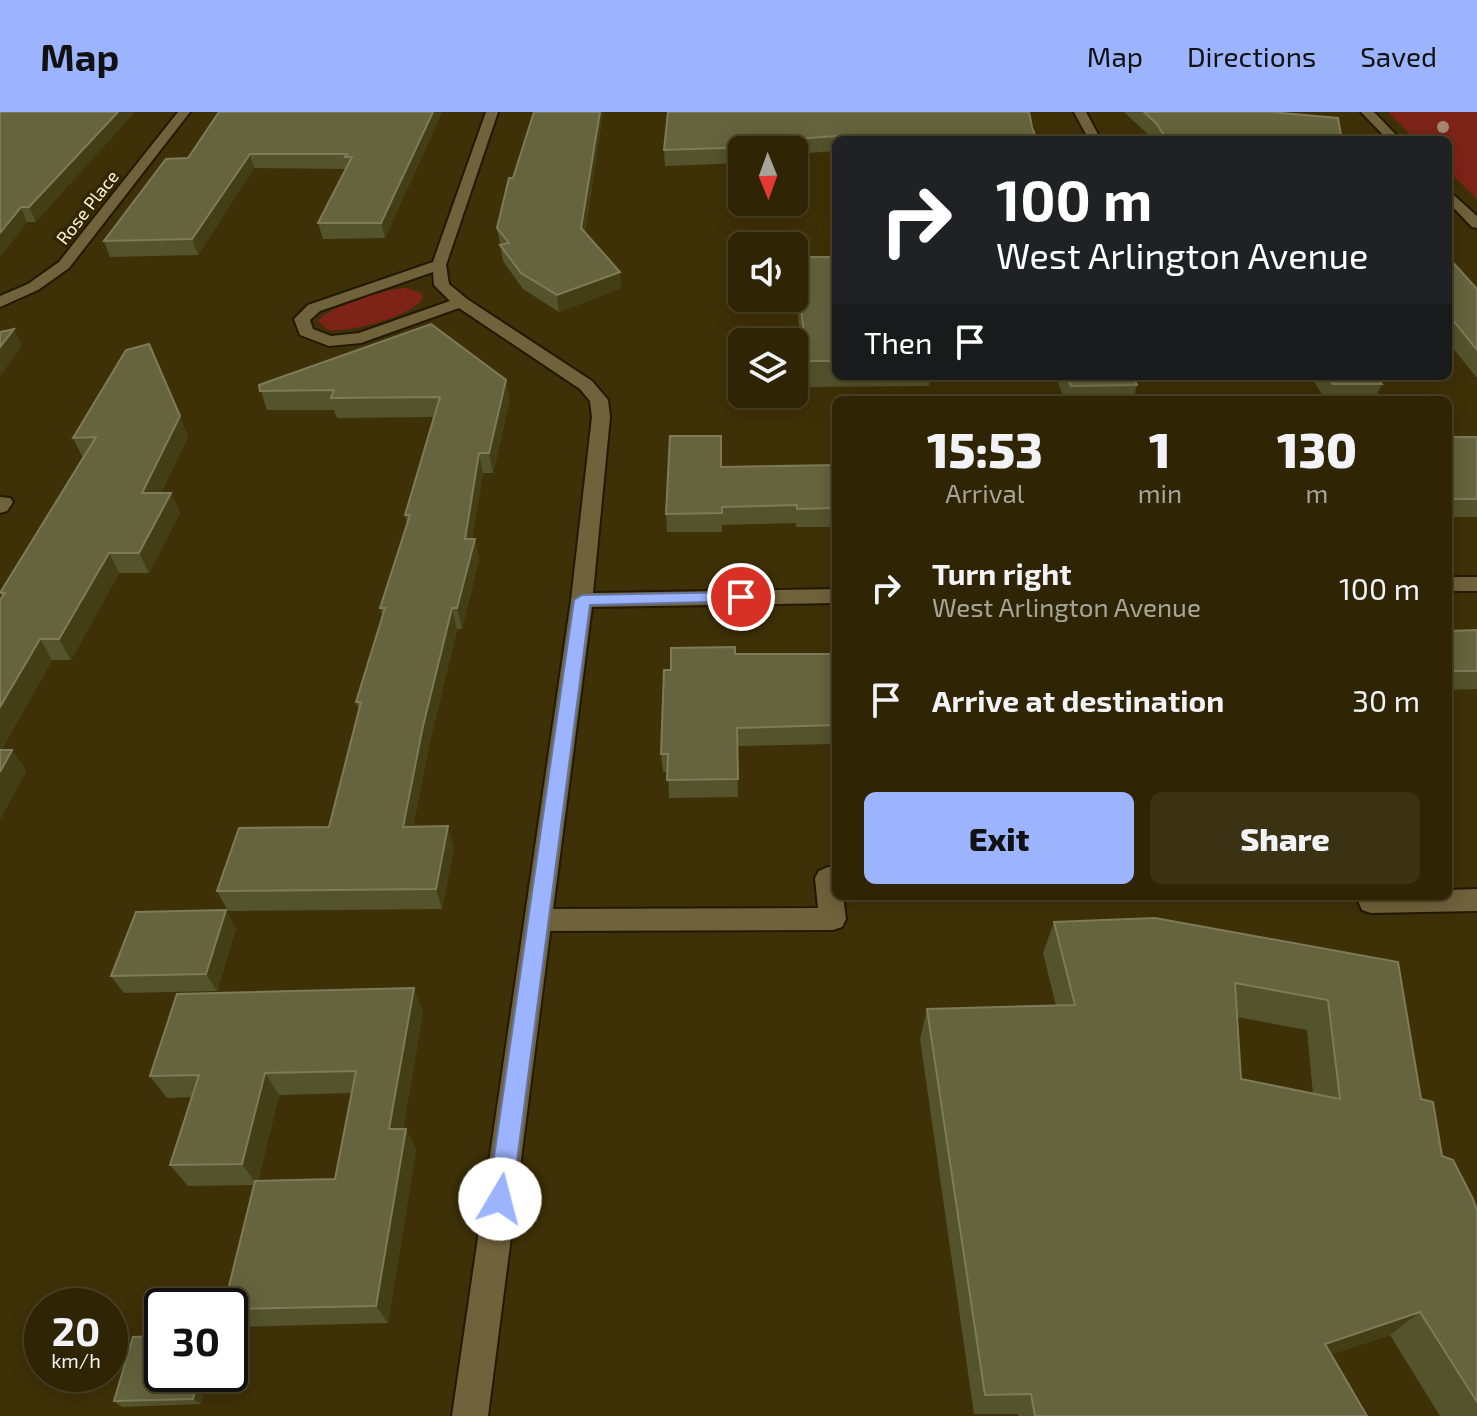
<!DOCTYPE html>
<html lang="en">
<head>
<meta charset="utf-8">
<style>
	body { margin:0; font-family:"Exo 2",sans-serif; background:#3b3113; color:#f1f3f6; height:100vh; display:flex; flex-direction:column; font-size:30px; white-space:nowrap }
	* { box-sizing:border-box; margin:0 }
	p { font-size:26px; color:#a7a59a }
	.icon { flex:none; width:44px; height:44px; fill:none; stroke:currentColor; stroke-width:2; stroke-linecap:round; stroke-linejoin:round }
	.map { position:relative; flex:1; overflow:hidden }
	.drawer { position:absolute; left:832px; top:284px; width:620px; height:504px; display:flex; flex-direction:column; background:#2f2505; border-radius:12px; box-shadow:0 4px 20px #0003,0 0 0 2px #4a4227 }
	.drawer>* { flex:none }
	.guide { position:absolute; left:832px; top:24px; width:620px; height:244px; border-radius:12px; box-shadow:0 4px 20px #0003,0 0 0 2px #4a4227; background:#202124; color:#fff; overflow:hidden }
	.needle { width:52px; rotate:179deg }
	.fabs { position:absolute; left:728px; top:24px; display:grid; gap:16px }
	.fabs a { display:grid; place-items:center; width:80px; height:80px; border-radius:12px; background:#2f2505; box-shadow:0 4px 20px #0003,0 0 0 2px #4a4227; font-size:40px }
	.speed { position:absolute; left:24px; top:1176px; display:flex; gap:16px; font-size:40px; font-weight:700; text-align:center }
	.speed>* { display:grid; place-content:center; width:104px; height:104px; border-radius:50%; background:#2f2505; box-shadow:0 4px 20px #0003,0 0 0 2px #4a4227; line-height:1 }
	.speed small { font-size:20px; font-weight:400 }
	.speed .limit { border:4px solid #111; border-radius:12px; background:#fff; color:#111 }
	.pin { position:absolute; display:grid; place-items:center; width:68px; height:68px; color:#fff; margin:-34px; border:4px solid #fff; border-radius:50%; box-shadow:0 2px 8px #0007 }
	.me { position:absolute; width:88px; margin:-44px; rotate:8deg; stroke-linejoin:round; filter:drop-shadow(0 0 6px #0008) }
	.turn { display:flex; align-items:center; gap:28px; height:168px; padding:0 32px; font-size:36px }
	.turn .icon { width:104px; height:104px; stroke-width:2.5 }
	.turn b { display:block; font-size:56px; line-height:68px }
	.then { display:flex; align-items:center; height:76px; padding:0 32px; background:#0003; gap:16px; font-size:30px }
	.eta { display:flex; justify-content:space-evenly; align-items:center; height:136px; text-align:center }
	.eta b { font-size:48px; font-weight:800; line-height:56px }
	.action { display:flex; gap:16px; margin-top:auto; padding:16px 32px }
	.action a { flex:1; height:92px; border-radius:12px; background:#9cb4fd; color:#111; font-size:32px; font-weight:800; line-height:92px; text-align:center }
	.action a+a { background:#3b3113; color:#f1f3f6 }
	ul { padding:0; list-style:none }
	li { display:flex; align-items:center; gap:24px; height:112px; padding:0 32px }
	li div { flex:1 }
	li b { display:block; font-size:30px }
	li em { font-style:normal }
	header { display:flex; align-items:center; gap:48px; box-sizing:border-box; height:112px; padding:0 40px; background:#9cb4fd; color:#111 }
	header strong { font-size:38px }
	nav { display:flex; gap:44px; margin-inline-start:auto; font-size:28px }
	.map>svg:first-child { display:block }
	.green { fill:#7e2318 }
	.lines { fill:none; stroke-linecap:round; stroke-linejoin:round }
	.service-casing { stroke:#231900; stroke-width:4 }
	.minor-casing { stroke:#231900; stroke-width:4 }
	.service { fill:#70623a; fill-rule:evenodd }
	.minor { fill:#70623a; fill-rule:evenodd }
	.tree { fill:#a28a73 }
	.wall { fill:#53532c; fill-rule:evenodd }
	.shaded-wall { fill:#433e15 }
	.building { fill:#65643f; stroke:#7d7b58; stroke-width:2; fill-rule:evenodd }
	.route { fill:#9cb4fd; stroke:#6575a4; stroke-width:2 }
	.labels { text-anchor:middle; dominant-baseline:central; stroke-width:7; stroke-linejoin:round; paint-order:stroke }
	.far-street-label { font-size:18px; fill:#fcf4de; stroke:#342700 }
</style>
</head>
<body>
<header>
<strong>Map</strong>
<nav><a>Map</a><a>Directions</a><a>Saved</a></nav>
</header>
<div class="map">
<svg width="1477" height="1304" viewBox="0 0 1477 1304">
	<rect width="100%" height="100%" fill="#3f3107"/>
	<g class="green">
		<path d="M1388 0H1477V87L1448 59V28H1416Z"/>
		<path d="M406 176 421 181 423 185C416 204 348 221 328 218L318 209C327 195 388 176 406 176Z"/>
	</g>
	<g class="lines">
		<defs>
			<g id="service">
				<path d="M828 755H836V784H843L846 807 842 815 833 818 538 819 529 816 525 808 529 800 538 797 818 796 815 766 819 759Z"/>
				<path d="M1477 777V799L1371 801 1362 798 1356 784H1448V778Z"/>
			</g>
			<g id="minor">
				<path d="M178 0H190L69 156 38 178 0 195V184L28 172 59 150Z"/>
				<path d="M486 0H498L446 153 449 172 467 187 592 269 608 288 610 305 593 481 836 477V491L592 495 488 1304H452L571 488 592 305 590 289 580 277 459 196 361 231 329 234 300 223 294 207 308 193 433 150ZM433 160 434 173 450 189 359 221 331 224 313 217 310 208 320 199Z"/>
				<path d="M1074 0H1086L1101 28H1089Z"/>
				<path d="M1361 0H1374L1401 28H1388Z"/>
				<path d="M1448 78 1477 104V116L1472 115 1448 90Z"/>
				<path d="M0 385 10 386 13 390 7 399 0 401Z"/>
				<rect x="1448" y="465" width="29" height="14"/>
			</g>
		</defs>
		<use href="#service" class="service-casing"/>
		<use href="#minor" class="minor-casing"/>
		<use href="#service" class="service"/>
		<use href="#minor" class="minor"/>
	</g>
	<circle class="tree" cx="1443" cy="15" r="6"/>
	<g class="wall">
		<path d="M0 0 36 110H27L0 145Z"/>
		<path d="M442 0 385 126 323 127 318 111 346 57 254 56 198 143 110 145 104 129 188 46Z"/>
		<path d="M534 0H603L585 120 621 176 559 200 523 177 503 149 497 116Z"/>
		<path d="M668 0 1032 15 1037 28H836V39L794 42V38H742V51L665 54 664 38Z"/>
		<path d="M1124 0H1271L1341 23 1345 28H1154Z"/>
		<path d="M808 145H836V264H930L929 274 806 275 795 177 796 152H808Z"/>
		<path d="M1448 145 1477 177V266L1448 230Z"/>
		<path d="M149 232 188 325 161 381H171L180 401 149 461H119L71 548H52L1 638H12L26 659 0 707V488L2 485 0 481 83 346 73 326 126 238Z"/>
		<path d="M1055 264H1133L1137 273 1133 288H1065Z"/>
		<path d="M1303 264H1376L1382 272 1374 288H1326L1314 270H1307Z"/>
		<path d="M259 273 510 287 493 361H483L472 427H475L479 447 462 517H457L429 634 413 715 454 735 442 797 228 799 217 779 329 715 359 597 356 590 383 504 380 496 407 412 405 403 434 305 337 306 334 298H267Z"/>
		<rect x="1448" y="325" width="29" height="80"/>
		<path d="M836 353V415H796V411L722 413V420H667L666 402 721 355Z"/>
		<path d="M1477 518V577L1448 578V519Z"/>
		<path d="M735 542H836V632L737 634 738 685 669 686 668 660H663L661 642 671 558Z"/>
		<path d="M1054 810 1398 850 1421 987 1442 1044 1477 1099V1304H1440L1390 1223 1332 1242 1367 1304H1018V1302H974L920 927 927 897 1056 894 1043 841ZM1237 905 1307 918 1313 982 1241 967Z"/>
		<path d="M236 816 217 879 124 881 111 864Z"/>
		<path d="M423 899 403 1017 416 1037 388 1211 240 1215 230 1205V1194L254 1073 188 1074 170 1053 192 985 167 986 150 964ZM352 981 335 1067 258 1069 279 983Z"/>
		<path d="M208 1262 201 1292 122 1295 114 1289Z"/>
	</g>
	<g class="shaded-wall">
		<path d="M118 0H135L36 110 29 95Z"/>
		<path d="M433 0H442L385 126 381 111Z"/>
		<path d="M600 0H603L583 132 581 116Z"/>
		<path d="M250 42 254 56 198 143 192 127Z"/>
		<path d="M21 95 27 110 0 145V121Z"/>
		<path d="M620 160 621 176 559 200 557 183Z"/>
		<path d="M14 217 22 234 0 264V235Z"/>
		<path d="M506 268 510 287 493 361 489 341Z"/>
		<path d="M180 304 188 325 151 401 142 381Z"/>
		<path d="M479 341 483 361 469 447 465 427Z"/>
		<path d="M171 381 180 401 149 461 139 441Z"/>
		<path d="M475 427 479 447 462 517 457 496Z"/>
		<path d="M109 441 119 461 71 548 59 527Z"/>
		<path d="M452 496 457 517 429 634 409 735 403 715 423 614Z"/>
		<path d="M40 527 52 548 0 639V595Z"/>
		<path d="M12 638 26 659 0 707V660Z"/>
		<path d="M448 714 454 735 442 797 436 777Z"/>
		<path d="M226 798 236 816 217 879 206 862Z"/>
		<path d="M414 876 423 899 399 1038 389 1017Z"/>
		<path d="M265 961 279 983 257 1073 242 1052Z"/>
		<path d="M406 1017 416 1037 388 1211 376 1194Z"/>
		<path d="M1420 1200 1390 1223 1299 1253 1325 1232Z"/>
		<path d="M200 1262H208L201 1292 193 1287Z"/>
	</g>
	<g class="building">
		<path d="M0 0H118L29 95H21L0 121Z"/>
		<path d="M219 0H433L381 111H318L352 45H345L347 42H250L192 127 104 129 166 47 188 46Z"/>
		<path d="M534 0H600L581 116 620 160 557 183 521 161 500 133 509 131 497 116 509 66H513Z"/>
		<path d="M668 0H1029L1032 15 1037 28H986L984 23H851L751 30 753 35 664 38Z"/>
		<path d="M1144 0H1271L1338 6 1341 23 1345 28H1167L1156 11Z"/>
		<path d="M808 145H836V249H807L796 152H809Z"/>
		<path d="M1448 145 1477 177V238L1448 202Z"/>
		<path d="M431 212 506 268 489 341H479L465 427H475L457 496H452L423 614 403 715 448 714 436 777 217 779 239 716 329 715 361 590H356L385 496H380L410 403H405L440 285 331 286 334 278 260 279 259 273Z"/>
		<path d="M14 217 0 235V220Z"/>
		<path d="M149 232 180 304 142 381H171L139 441H109L59 527H40L0 595V488L5 481H0L96 325 73 326 126 238Z"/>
		<path d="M1066 264H1133L1137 273 1071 274Z"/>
		<path d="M1328 264H1376L1382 272H1333Z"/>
		<path d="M670 324H721V355L836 353V396L797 397V393L722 395V401L666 402Z"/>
		<rect x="1448" y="325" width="29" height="62"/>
		<path d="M1477 518V559H1448V519Z"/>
		<path d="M735 535V542H836V613L737 616 738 667 667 668 668 642H661L664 558H671V536Z"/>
		<path d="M0 638H12L0 660Z"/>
		<path d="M226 798 206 862 111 864 136 800Z"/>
		<path d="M1155 806 1398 850 1421 987 1433 990 1442 1044 1453 1048 1473 1087 1477 1099V1290L1420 1200 1325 1232 1367 1304H1035L1031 1282 985 1283 927 897 1075 893 1054 810ZM1235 871 1328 888 1340 987 1241 967Z"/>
		<path d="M414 876 389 1017H406L376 1194 230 1197V1194H224L255 1069 335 1067 356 959 265 961 242 1052 170 1053 199 963 150 964 177 882Z"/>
		<path d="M162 1224V1262H200L193 1287 114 1289 133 1225Z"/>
	</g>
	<path class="route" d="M741 480 746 482V489L590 493 512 1087 508 1096 500 1099 491 1096 488 1087 574 488 582 483Z"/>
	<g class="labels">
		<g class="far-street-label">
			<text transform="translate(87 95) rotate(-52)">Rose Place</text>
		</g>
	</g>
</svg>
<div class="fabs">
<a><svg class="needle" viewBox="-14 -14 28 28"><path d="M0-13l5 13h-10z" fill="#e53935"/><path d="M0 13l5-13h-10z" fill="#a7a59a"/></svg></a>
<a><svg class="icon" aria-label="sound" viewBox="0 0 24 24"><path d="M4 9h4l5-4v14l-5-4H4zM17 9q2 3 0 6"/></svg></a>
<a><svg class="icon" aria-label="layers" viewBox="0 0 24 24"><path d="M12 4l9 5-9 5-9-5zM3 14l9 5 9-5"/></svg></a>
</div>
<div class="speed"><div>20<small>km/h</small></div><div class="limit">30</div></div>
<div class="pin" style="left:741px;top:485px;background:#d93025"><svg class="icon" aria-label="arrive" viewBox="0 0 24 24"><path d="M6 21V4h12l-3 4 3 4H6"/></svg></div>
<svg class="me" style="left:500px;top:1087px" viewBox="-20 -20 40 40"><circle r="19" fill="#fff"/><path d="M0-13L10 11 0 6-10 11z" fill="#9cb4fd"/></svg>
<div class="guide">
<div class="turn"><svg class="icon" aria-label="right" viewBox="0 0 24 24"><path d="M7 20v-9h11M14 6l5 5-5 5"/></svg><div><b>100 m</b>West Arlington Avenue</div></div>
<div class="then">Then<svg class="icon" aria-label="arrive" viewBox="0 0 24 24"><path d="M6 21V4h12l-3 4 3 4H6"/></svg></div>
</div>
<section class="drawer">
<div class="eta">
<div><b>15:53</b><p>Arrival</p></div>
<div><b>1</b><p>min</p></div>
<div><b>130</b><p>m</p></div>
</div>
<ul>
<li><svg class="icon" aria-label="right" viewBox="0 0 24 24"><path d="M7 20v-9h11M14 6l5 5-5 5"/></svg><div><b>Turn right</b><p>West Arlington Avenue</p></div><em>100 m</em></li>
<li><svg class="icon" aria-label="arrive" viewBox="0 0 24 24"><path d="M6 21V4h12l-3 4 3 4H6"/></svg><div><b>Arrive at destination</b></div><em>30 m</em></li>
</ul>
<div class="action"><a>Exit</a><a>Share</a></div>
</section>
</div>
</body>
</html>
